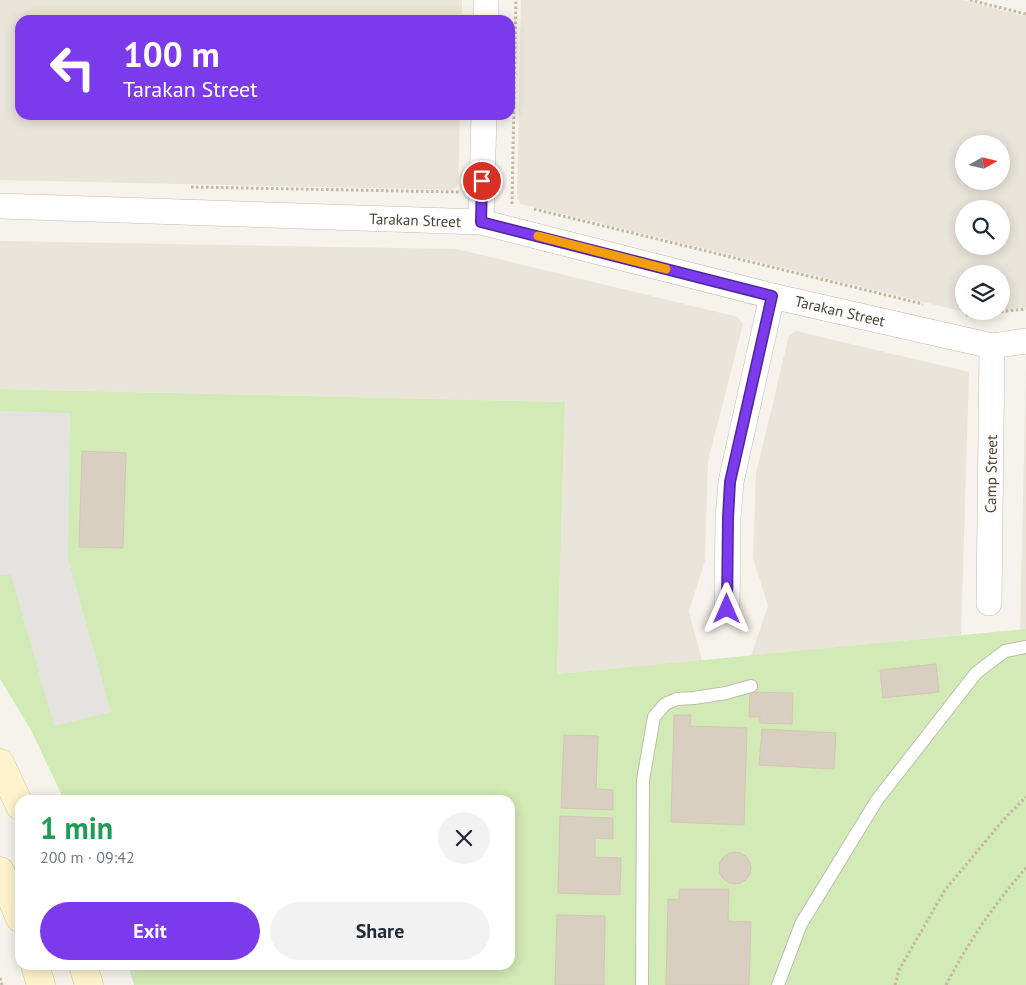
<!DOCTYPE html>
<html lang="en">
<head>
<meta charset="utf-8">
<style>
	body { margin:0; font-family:"PT Sans",sans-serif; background:#f2f2f3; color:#1f2937; height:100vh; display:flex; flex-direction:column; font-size:19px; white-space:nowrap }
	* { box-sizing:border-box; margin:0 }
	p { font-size:16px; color:#747a83 }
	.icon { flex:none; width:28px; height:28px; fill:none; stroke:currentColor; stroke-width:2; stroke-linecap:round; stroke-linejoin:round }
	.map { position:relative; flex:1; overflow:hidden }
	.side { position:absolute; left:15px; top:795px; width:500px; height:175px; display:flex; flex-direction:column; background:#fff; border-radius:15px; box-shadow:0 2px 12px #0003 }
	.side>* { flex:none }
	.guide { position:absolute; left:15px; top:15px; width:500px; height:105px; border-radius:15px; box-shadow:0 2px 12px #0003; background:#7c3aed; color:#fff; overflow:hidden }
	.needle { width:32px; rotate:82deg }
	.fabs { position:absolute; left:955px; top:135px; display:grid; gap:10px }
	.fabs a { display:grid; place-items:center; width:55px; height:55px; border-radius:50%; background:#fff; box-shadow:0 2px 12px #0003; font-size:25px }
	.pin { position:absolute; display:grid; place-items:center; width:42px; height:42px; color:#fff; margin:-21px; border:2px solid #fff; border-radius:50%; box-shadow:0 1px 5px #0007 }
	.me { position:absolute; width:55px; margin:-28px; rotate:0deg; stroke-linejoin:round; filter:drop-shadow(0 0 4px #0008) }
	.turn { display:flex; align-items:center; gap:18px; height:105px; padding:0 25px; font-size:22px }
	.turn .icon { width:65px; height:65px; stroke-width:2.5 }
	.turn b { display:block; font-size:35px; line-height:42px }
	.round { display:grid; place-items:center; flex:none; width:52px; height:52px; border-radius:26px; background:#f2f2f3 }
	.headline { display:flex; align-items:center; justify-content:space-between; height:85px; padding:0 25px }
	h1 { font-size:30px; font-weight:700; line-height:38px; color:#1e9e55 }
	.primary-button { display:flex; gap:10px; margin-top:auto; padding:10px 25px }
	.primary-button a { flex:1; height:58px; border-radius:30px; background:#7c3aed; color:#fff; font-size:20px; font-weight:700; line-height:58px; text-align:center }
	.primary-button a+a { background:#f2f2f3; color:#1f2937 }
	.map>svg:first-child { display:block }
	.residential { fill:#eae5da; fill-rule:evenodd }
	.green { fill:#d2eab5 }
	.parking { fill:#e5e3e0 }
	.building { fill:#d8cfc1; stroke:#d3c7b4 }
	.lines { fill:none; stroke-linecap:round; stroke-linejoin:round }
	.lane-casing { stroke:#c2bbae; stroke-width:14 }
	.street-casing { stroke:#c2bbae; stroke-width:26 }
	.secondary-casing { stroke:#d6c79b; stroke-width:29 }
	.path { stroke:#c4b79f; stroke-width:3; stroke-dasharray:2.5 2.5; stroke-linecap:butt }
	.lane { stroke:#fff; stroke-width:12 }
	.street { stroke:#fff; stroke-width:25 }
	.secondary { stroke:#fff3cd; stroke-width:28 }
	.route-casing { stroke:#51269a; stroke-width:12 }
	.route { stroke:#7c3aed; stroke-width:9 }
	.slow { stroke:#f59e0b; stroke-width:9 }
	.labels { text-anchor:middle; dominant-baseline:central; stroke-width:5; stroke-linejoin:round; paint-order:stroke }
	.street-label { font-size:15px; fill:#4b4439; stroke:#fff }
</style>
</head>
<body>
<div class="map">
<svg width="1026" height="985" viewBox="0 0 1026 985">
	<rect width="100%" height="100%" fill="#f6f3ec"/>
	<g class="residential">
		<path d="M0 0H462V20H20V115H460L458 185 453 190 0 180Z"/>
		<path d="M521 0H962L1026 16V307L1001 310V274H964V311H985L969 313 521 204 517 198ZM964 144H1001V181H964ZM964 209H1001V246H964Z"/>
		<path d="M0 241 457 249 738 317 743 324 708 461 705 561 689 611 702 661 557 674 565 402 0 389Z"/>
		<path d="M796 331 969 372 961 635 751 656 768 606 753 558 756 474 789 335Z"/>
		<path d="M1026 371V629L1020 630Z"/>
	</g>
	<path class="green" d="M0 389 565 402 557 674 1026 629V985H134L128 965H510V800H64L31 730 0 679Z"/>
	<path class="parking" d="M0 411 70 413 68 558 111 712 54 726 11 575H0Z"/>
	<g class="building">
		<path d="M82 451 126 453 123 548 79 547Z"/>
		<path d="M936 664 939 692 883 698 880 670Z"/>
		<path d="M750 692 793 693 792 724 760 723V717H749Z"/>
		<path d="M674 715H691L690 726 747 728 744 825 671 822Z"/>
		<path d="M762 729 836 733 834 769 759 765Z"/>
		<path d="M564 735 598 736 596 789 613 790V810L561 808Z"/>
		<path d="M560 816 613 818V839L595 838V857L621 858 620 895 558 893Z"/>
		<circle cx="735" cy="868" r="16"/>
		<path d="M679 889H729L728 921 751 922 749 985H666L668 899 679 900Z"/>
		<path d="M557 915 605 916 604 985H555Z"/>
	</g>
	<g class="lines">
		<defs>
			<g id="lane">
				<path d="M642 985 643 780 654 717 665 704 677 699 694 698 726 693 751 686"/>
				<path d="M778 985 801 924 877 800 976 673 1005 651 1026 647"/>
			</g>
			<g id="street">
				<path d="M486 20V0"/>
				<path d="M0 206 481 222 772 296 992 346 1026 341"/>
				<path d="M481 222 484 115"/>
				<path d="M989 603 992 346"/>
				<path d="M727 609 728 518 731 482 772 296"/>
			</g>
			<g id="secondary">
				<path d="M0 763 20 806"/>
				<path d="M0 871 20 918"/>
				<path d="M35 965 41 985"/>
				<path d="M83 965 89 985"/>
			</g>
		</defs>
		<use href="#lane" class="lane-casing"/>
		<use href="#street" class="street-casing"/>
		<use href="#secondary" class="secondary-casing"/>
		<g class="path">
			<path d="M970 0 1026 14"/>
			<path d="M191 187 459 192"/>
			<path d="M512 204 516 0"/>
			<path d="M534 209 923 304"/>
			<path d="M966 315 1026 309"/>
			<path d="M0 978 2 985"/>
			<path d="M895 985 899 970 945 890 1005 818 1026 797"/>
			<path d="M946 985C968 943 994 904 1026 868"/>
		</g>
		<use href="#lane" class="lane"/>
		<use href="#street" class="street"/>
		<use href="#secondary" class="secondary"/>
	</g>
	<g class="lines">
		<defs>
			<path id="route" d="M482 181 481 222 772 296 730 482 728 518 727 609"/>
		</defs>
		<use href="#route" class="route-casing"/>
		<use href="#route" class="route"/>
		<path class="slow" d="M538 236 666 269"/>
	</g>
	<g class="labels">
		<g class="street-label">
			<text transform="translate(415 220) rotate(2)">Tarakan Street</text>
			<text transform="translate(840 311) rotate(13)">Tarakan Street</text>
			<text transform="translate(991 474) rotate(-89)">Camp Street</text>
		</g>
	</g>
</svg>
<div class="fabs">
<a><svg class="needle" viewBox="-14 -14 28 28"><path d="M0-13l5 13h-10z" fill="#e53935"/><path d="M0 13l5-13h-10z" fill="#747a83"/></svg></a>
<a><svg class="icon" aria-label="search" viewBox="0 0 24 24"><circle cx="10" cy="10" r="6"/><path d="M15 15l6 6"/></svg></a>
<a><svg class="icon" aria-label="layers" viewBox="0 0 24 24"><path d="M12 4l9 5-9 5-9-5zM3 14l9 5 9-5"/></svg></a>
</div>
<div class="pin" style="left:482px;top:181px;background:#d93025"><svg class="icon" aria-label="arrive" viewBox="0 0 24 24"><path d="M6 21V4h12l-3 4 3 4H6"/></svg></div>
<svg class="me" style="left:727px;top:609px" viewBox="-20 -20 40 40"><path d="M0-17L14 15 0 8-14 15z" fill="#7c3aed" stroke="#fff" stroke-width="4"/></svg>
<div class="guide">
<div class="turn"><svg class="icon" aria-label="left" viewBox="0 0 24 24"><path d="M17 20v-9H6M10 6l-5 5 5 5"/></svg><div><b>100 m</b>Tarakan Street</div></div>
</div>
<section class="side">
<div class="headline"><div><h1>1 min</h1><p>200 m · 09:42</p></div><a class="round"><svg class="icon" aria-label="close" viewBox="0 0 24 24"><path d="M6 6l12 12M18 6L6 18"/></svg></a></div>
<div class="primary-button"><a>Exit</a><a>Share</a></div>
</section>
</div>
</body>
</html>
